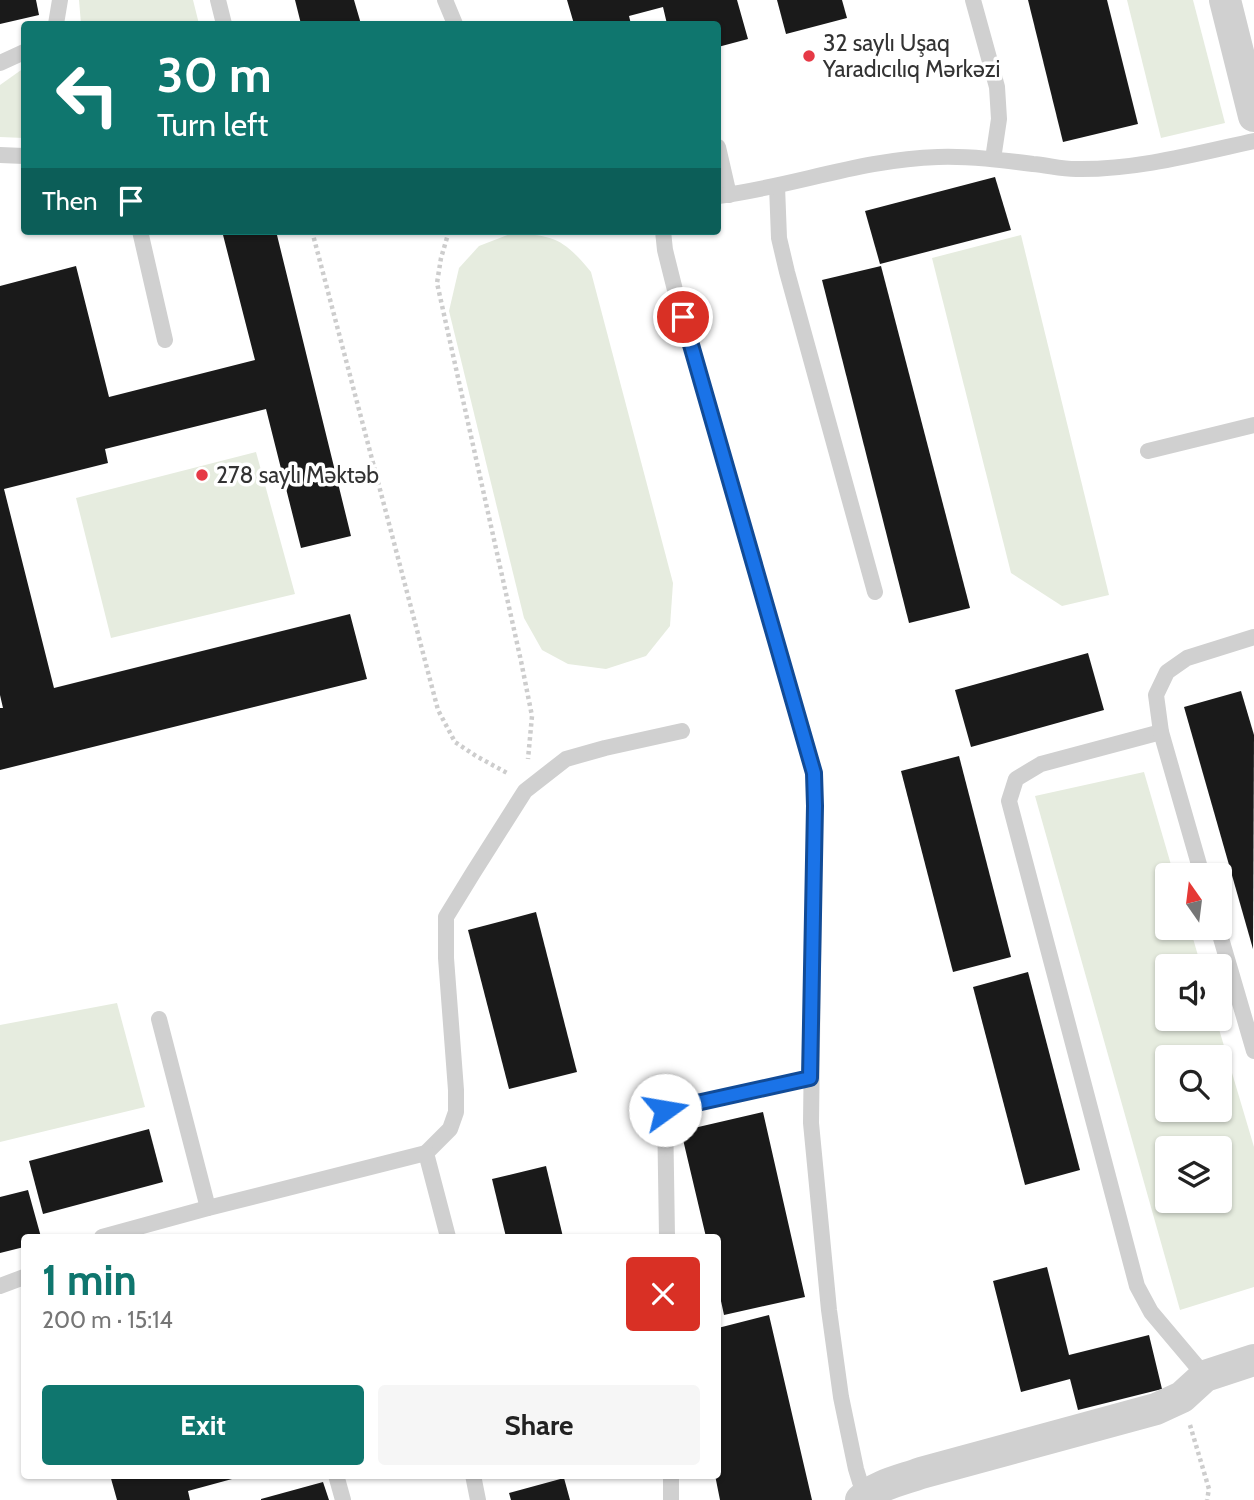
<!DOCTYPE html>
<html lang="en">
<head>
<meta charset="utf-8">
<style>
	body { margin:0; font-family:Cabin,sans-serif; background:#f6f6f6; color:#222; height:100vh; display:flex; flex-direction:column; font-size:26px; white-space:nowrap }
	* { box-sizing:border-box; margin:0 }
	p { font-size:23px; color:#767676 }
	.icon { flex:none; width:38px; height:38px; fill:none; stroke:currentColor; stroke-width:2; stroke-linecap:round; stroke-linejoin:round }
	.map { position:relative; flex:1; overflow:hidden }
	.side { position:absolute; left:21px; top:1234px; width:700px; height:245px; display:flex; flex-direction:column; background:#fff; border-radius:7px; box-shadow:0 2px 5px #0004 }
	.side>* { flex:none }
	.guide { position:absolute; left:21px; top:21px; width:700px; height:214px; border-radius:7px; box-shadow:0 2px 5px #0004; background:#0f766e; color:#fff; overflow:hidden }
	.needle { width:46px; rotate:346deg }
	.controls { position:absolute; left:1155px; top:863px; display:grid; gap:14px }
	.controls a { display:grid; place-items:center; width:77px; height:77px; border-radius:7px; background:#fff; box-shadow:0 2px 5px #0004; font-size:35px }
	.pin { position:absolute; display:grid; place-items:center; width:60px; height:60px; color:#fff; margin:-30px; border:4px solid #fff; border-radius:50%; box-shadow:0 2px 7px #0007 }
	.me { position:absolute; width:77px; margin:-38px; rotate:77deg; stroke-linejoin:round; filter:drop-shadow(0 0 5px #0008) }
	.turn { display:flex; align-items:center; gap:24px; height:147px; padding:0 21px; font-size:32px }
	.turn .icon { width:91px; height:91px; stroke-width:2.5 }
	.turn b { display:block; font-size:49px; line-height:60px }
	.then { display:flex; align-items:center; height:66px; padding:0 21px; background:#0003; gap:14px; font-size:26px }
	.round { display:grid; place-items:center; flex:none; width:74px; height:74px; border-radius:7px; background:#f6f6f6 }
	.overview { display:flex; align-items:center; justify-content:space-between; height:119px; padding:0 21px }
	h1 { font-size:42px; font-weight:800; line-height:52px; color:#0f766e }
	.button { display:flex; gap:14px; margin-top:auto; padding:14px 21px }
	.button a { flex:1; height:80px; border-radius:7px; background:#0f766e; color:#fff; font-size:28px; font-weight:800; line-height:80px; text-align:center }
	.button a+a { background:#f6f6f6; color:#222 }
	.map>svg:first-child { display:block }
	.green { fill:#e6ecdf; fill-rule:evenodd }
	.building { fill:#1a1a1a }
	.lines { fill:none; stroke-linecap:round; stroke-linejoin:round }
	.path { stroke:#cdcdcd; stroke-width:4.5; stroke-dasharray:3.5 3.5; stroke-linecap:butt }
	.service { stroke:#d0d0d0; stroke-width:16 }
	.minor { stroke:#d0d0d0; stroke-width:32 }
	.route-casing { stroke:#114b97; stroke-width:18 }
	.route { stroke:#1a73e8; stroke-width:12 }
	.poi-dot { fill:#e63946; stroke:#fff; stroke-width:2.5 }
	.labels { text-anchor:middle; dominant-baseline:central; stroke-width:7; stroke-linejoin:round; paint-order:stroke }
	.poi-label { font-size:23px; fill:#333; stroke:#fff; text-anchor:start }
</style>
</head>
<body>
<div class="map">
<svg width="1254" height="1500" viewBox="0 0 1254 1500">
	<rect width="100%" height="100%" fill="#fff"/>
	<g class="green">
		<path d="M79 0H193L199 24H81Z"/>
		<path d="M1127 0H1193L1225 123 1161 138Z"/>
		<path d="M24 68V138L0 137V85Z"/>
		<path d="M510 234C553 234 564 239 591 272L673 583 670 626 646 656 606 669 568 664 542 650 524 618 449 311 459 268 479 246Z"/>
		<path d="M1021 235 1109 595 1062 606 1011 573 932 258Z"/>
		<path d="M256 452 295 594 111 638 76 498Z"/>
		<path d="M1144 772 1174 875H1167V928H1190L1201 966H1167V1018L1216 1019 1254 1147V1287L1180 1310 1035 796ZM1220 1057V1110H1167V1057ZM1220 1148V1200H1167V1148Z"/>
		<path d="M117 1003 145 1107 0 1142V1025Z"/>
	</g>
	<g class="building">
		<path d="M0 0H36L39 15 0 24Z"/>
		<path d="M295 0H354L361 24H301Z"/>
		<path d="M567 0H737L748 39 718 47V24H667L663 7 629 16 631 24H574Z"/>
		<path d="M777 0H842L847 18 786 34Z"/>
		<path d="M1028 0H1107L1138 124 1063 142Z"/>
		<path d="M995 177 1011 230 880 264 865 211Z"/>
		<path d="M222 231H276L351 536 301 548 266 409 105 449 108 463 4 489 54 688 350 614 367 679 0 770V708H3L0 695V286L76 266 109 397 255 360Z"/>
		<path d="M881 266 970 608 909 623 822 280Z"/>
		<path d="M1088 653 1104 710 971 747 955 690Z"/>
		<path d="M1241 691 1254 735 1253 949 1184 707Z"/>
		<path d="M959 756 1011 957 953 972 901 771Z"/>
		<path d="M536 912 577 1072 509 1089 468 930Z"/>
		<path d="M1028 972 1080 1170 1025 1185 973 987Z"/>
		<path d="M763 1112 805 1297 724 1315 718 1287V1237H706L681 1131Z"/>
		<path d="M149 1129 163 1182 43 1214 29 1161Z"/>
		<path d="M546 1166 563 1237H506L492 1179Z"/>
		<path d="M28 1190 41 1237H24V1247L0 1253V1197Z"/>
		<path d="M1047 1267 1069 1355 1149 1335 1162 1389 1078 1410 1070 1379 1021 1392 993 1281Z"/>
		<path d="M769 1315 812 1500H720L715 1475H718V1328Z"/>
		<path d="M110 1475H243V1476L188 1491 190 1500H117Z"/>
		<path d="M564 1478 570 1500H511L509 1493Z"/>
		<path d="M323 1482 329 1500H261V1499Z"/>
	</g>
	<g class="lines">
		<g class="path">
			<path d="M312 231 438 710 455 742 476 756 509 774"/>
			<path d="M449 231 441 258 437 283 521 661 532 716 528 759"/>
			<path d="M1190 1425 1209 1489 1207 1500"/>
		</g>
		<g class="service">
			<path d="M218 0 224 24"/>
			<path d="M445 0 455 24"/>
			<path d="M973 0 997 87 999 119 993 159"/>
			<path d="M56 24 60 0"/>
			<path d="M0 63 24 52"/>
			<path d="M718 147 729 195"/>
			<path d="M0 155 24 156"/>
			<path d="M777 186 779 238 787 272 875 592"/>
			<path d="M718 196C791 187 863 159 938 157 970 156 1002 160 1033 164 1047 165 1061 169 1076 169 1136 170 1195 154 1254 141"/>
			<path d="M140 231 165 340"/>
			<path d="M663 231 665 250 675 290 814 773 815 806 811 1123 829 1310 841 1397 856 1469 860 1482 866 1495"/>
			<path d="M1148 451 1254 425"/>
			<path d="M1161 732 1041 764 1016 779 1009 801 1137 1286 1151 1312 1205 1376"/>
			<path d="M1202 875 1161 732 1156 695 1167 672 1187 658 1254 637"/>
			<path d="M1218 928 1254 1051"/>
			<path d="M159 1019 208 1208"/>
			<path d="M426 1153 450 1129 456 1112V1090L446 958V917L473 873 525 791 566 759 605 748 682 731"/>
			<path d="M102 1237 208 1208 426 1153 448 1237"/>
			<path d="M667 1237 665 1110 811 1078"/>
			<path d="M0 1286 24 1277"/>
			<path d="M336 1475 343 1500"/>
			<path d="M473 1475 478 1500"/>
			<path d="M671 1475V1500"/>
		</g>
		<g class="minor">
			<path d="M1225 0 1254 116"/>
			<path d="M861 1500C876 1485 902 1480 921 1473L1156 1409 1182 1397 1205 1376 1254 1360"/>
		</g>
	</g>
	<g class="lines">
		<defs>
			<path id="route" d="M665 1110 810 1078 815 806 814 773 683 317"/>
		</defs>
		<use href="#route" class="route-casing"/>
		<use href="#route" class="route"/>
	</g>
	<g class="poi-dot">
		<circle cx="809" cy="56" r="7"/>
		<circle cx="202" cy="475" r="7"/>
	</g>
	<g class="labels">
		<g class="poi-label">
			<text x="823" y="43">32 saylı Uşaq<tspan x="823" dy="26">Yaradıcılıq Mərkəzi</tspan></text>
			<text x="216" y="475">278 saylı Məktəb</text>
		</g>
	</g>
</svg>
<div class="controls">
<a><svg class="needle" viewBox="-14 -14 28 28"><path d="M0-13l5 13h-10z" fill="#e53935"/><path d="M0 13l5-13h-10z" fill="#767676"/></svg></a>
<a><svg class="icon" aria-label="sound" viewBox="0 0 24 24"><path d="M4 9h4l5-4v14l-5-4H4zM17 9q2 3 0 6"/></svg></a>
<a><svg class="icon" aria-label="search" viewBox="0 0 24 24"><circle cx="10" cy="10" r="6"/><path d="M15 15l6 6"/></svg></a>
<a><svg class="icon" aria-label="layers" viewBox="0 0 24 24"><path d="M12 4l9 5-9 5-9-5zM3 14l9 5 9-5"/></svg></a>
</div>
<div class="pin" style="left:683px;top:317px;background:#d93025"><svg class="icon" aria-label="arrive" viewBox="0 0 24 24"><path d="M6 21V4h12l-3 4 3 4H6"/></svg></div>
<svg class="me" style="left:665px;top:1110px" viewBox="-20 -20 40 40"><circle r="19" fill="#fff"/><path d="M0-13L10 11 0 6-10 11z" fill="#1a73e8"/></svg>
<div class="guide">
<div class="turn"><svg class="icon" aria-label="left" viewBox="0 0 24 24"><path d="M17 20v-9H6M10 6l-5 5 5 5"/></svg><div><b>30 m</b>Turn left</div></div>
<div class="then">Then<svg class="icon" aria-label="arrive" viewBox="0 0 24 24"><path d="M6 21V4h12l-3 4 3 4H6"/></svg></div>
</div>
<section class="side">
<div class="overview"><div><h1>1 min</h1><p>200 m · 15:14</p></div><a class="round" style="background:#d93025;color:#fff"><svg class="icon" aria-label="close" viewBox="0 0 24 24"><path d="M6 6l12 12M18 6L6 18"/></svg></a></div>
<div class="button"><a>Exit</a><a>Share</a></div>
</section>
</div>
</body>
</html>
